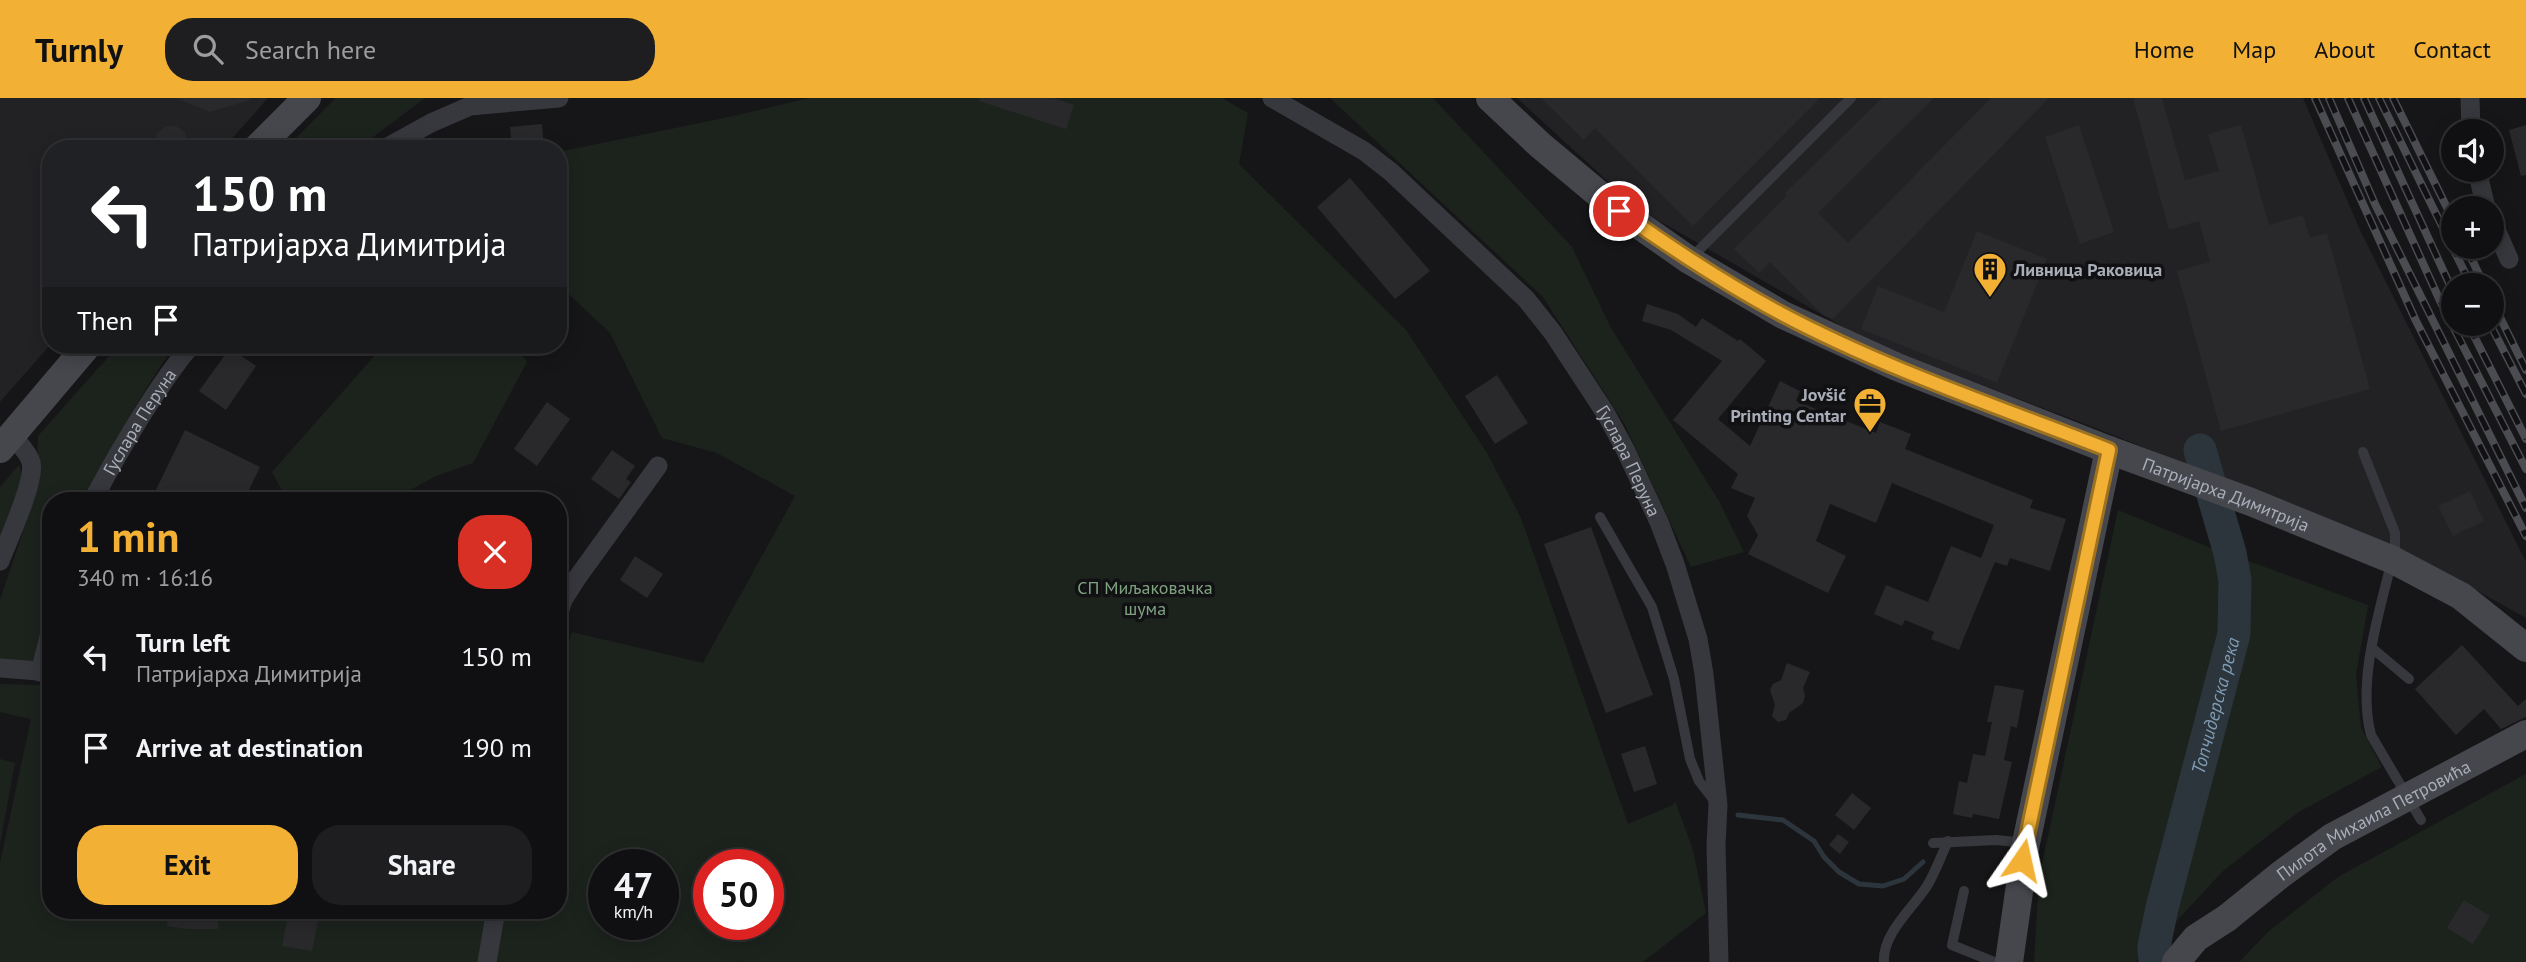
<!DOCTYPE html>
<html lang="en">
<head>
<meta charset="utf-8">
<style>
	body { margin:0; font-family:"PT Sans",sans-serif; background:#1e1e20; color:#f1f3f6; height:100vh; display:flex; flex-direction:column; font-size:26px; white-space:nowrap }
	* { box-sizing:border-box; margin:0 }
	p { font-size:23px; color:#9c9d9f }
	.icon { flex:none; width:38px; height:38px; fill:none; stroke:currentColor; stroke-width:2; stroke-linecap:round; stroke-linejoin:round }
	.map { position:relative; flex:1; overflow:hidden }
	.side { position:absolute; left:42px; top:394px; width:525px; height:427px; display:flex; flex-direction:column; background:#101012; border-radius:28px; box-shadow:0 4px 18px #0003,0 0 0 2px #303032 }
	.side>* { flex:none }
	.guide { position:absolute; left:42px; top:42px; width:525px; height:214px; border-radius:28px; box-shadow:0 4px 18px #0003,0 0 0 2px #303032; background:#202124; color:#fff; overflow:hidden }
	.fabs { position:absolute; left:2441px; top:21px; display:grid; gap:14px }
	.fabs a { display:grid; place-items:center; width:63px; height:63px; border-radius:50%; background:#101012; box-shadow:0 4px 18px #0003,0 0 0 2px #303032; font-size:35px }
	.speed { position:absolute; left:588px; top:751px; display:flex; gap:14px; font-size:35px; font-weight:700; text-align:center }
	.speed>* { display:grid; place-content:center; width:91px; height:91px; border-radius:50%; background:#101012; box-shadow:0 4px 18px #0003,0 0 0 2px #303032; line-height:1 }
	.speed small { font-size:18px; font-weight:400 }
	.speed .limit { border:10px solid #d22; background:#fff; color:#111 }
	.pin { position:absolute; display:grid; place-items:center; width:60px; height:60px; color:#fff; margin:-30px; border:4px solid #fff; border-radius:50%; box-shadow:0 2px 7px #0007 }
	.me { position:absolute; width:77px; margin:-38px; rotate:11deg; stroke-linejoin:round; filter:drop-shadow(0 0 5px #0008) }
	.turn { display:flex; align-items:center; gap:24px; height:147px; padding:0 35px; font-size:32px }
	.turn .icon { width:91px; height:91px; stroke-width:2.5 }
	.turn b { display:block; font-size:49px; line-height:60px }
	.then { display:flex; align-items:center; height:66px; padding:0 35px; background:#0003; gap:14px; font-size:26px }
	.round { display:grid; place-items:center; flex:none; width:74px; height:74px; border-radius:28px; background:#1e1e20 }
	.summary { display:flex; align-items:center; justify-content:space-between; height:119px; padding:0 35px }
	h1 { font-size:42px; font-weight:700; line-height:52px; color:#f2b134 }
	.action { display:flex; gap:14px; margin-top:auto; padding:14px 35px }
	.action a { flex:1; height:80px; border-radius:28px; background:#f2b134; color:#111; font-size:28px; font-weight:700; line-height:80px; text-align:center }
	.action a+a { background:#1e1e20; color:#f1f3f6 }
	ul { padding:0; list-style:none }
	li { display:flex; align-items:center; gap:21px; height:91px; padding:0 35px }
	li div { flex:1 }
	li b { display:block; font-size:26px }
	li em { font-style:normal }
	header { display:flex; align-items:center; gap:42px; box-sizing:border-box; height:98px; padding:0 35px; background:#f2b134; color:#111 }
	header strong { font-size:33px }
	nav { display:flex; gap:38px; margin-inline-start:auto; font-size:24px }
	.search { width:490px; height:63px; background:#1e1e20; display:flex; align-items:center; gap:18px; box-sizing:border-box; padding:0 24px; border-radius:28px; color:#9c9d9f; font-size:26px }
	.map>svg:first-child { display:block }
	.built { fill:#222225 }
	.green { fill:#1c231d; fill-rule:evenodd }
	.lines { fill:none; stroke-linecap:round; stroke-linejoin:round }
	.stream { stroke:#2c353c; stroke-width:5 }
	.river { stroke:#2c353c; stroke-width:33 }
	.building { fill:#29292c }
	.lane { stroke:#37383d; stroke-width:10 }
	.street { stroke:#37383d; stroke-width:19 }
	.secondary { stroke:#45474d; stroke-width:28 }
	.rail-casing { stroke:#4a4c52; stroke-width:8 }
	.rail { stroke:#111113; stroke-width:5; stroke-dasharray:16; stroke-linecap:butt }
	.secondary-bridge { stroke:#45474d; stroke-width:28 }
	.route-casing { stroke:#9d7322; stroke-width:18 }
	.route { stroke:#f2b134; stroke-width:12 }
	.labels { text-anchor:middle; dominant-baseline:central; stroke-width:7; stroke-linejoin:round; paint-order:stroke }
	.poi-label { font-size:18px; font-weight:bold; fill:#a8adb8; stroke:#111113; text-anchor:start }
	.street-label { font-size:18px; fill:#a8adb8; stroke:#111113 }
	.park-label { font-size:18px; fill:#7fa381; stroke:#111113 }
	.water-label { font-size:19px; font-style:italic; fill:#7f9bb3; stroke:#111113 }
</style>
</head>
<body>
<header>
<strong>Turnly</strong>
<div class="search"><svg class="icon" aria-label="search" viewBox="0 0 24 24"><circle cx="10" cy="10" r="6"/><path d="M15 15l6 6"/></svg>Search here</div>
<nav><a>Home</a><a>Map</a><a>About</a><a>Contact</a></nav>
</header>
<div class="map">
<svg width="2526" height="864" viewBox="0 0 2526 864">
	<rect width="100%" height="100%" fill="#161618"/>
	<g class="built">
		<path d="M0 0H268L223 51H51V246L0 304Z"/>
		<path d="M1517 0H2303L2360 132 2526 464V520L2404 452 2080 324 1873 246 1637 110Z"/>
	</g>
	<g class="green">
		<path d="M336 0H425L357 51H285Z"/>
		<path d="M809 0H1222L1248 15 1239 66 1406 232 1487 355 1521 420 1628 726 1673 707 1675 703 1693 752 1706 815 1643 864H0V765L31 621 0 614V586L38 587 51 584V812H558V576L572 534 703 565 795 398 717 355 662 340 610 235 558 186V54L729 19ZM604 766H663V826H604ZM709 766H768V826H709Z"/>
		<path d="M1330 0H1433L1572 149 1611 230 1719 403 1744 454 1691 469 1624 325 1543 199Z"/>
		<path d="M119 247H174C142 297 109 347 87 402H51V513L35 569 0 563V502L37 392 38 338Z"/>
		<path d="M384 247H515L527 264 473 365 436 378 392 402H287L272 374Z"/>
		<path d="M19 367 24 382 0 442V389Z"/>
		<path d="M2118 412 2223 455C2228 483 2230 509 2228 537L2164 777 2147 851 2136 864H2034L2039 780Z"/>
		<path d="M2243 461 2368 507 2356 577 2361 630 2382 669 2297 715 2222 774 2161 840 2234 563 2242 509Z"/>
		<path d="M0 661 15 665 0 746Z"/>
		<path d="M2526 676V864H2239L2269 833 2338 779Z"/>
	</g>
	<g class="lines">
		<path class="stream" d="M1738 717 1783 722 1814 743 1824 759 1839 774 1859 786 1883 788 1904 781 1923 764"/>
		<path class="river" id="s1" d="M2155 864 2154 848 2162 810 2234 536 2235 482 2230 455 2200 352"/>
	</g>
	<g class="building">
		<path d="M176 0H250V2L210 14Z"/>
		<path d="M980 0H1053L1074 7 1066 31 979 3Z"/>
		<path d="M1541 0H1820L1693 128 1595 30 1584 42Z"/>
		<path d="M1882 0H1934L1818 115 1848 145 1991 0H2049L1833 221 1823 217 1770 164 1759 175 1734 151 1787 97 1785 95Z"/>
		<path d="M2133 0H2162L2185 82 2219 73 2208 36 2241 27 2269 127 2303 117 2310 140 2327 135 2370 291 2221 333 2177 173 2210 164 2199 123 2169 132Z"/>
		<path d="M542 26 544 51H512L510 29Z"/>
		<path d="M2079 27 2114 134 2080 146 2045 39Z"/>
		<path d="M2526 27V77L2521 78 2509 32Z"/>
		<path d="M171 28H176L185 34 190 51H154L157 35 165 29Z"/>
		<path d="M1350 80 1430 173 1395 201 1317 109Z"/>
		<path d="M1977 133 2047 161 1997 285 1861 231 1878 188 1944 214Z"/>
		<path d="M1647 206 1678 216 1696 229 1702 220 1738 243 1740 241 1766 263 1718 321 1750 348 1780 283 1800 293 1796 303 1876 335 1880 324 1911 336 1905 351 2033 402 2030 410 2066 421 2050 473 2010 460 2007 468 1995 464 1959 552 1931 541 1934 534 1905 522 1902 528 1874 516 1886 487 1928 504 1951 448 1981 460 1994 427 1892 385 1876 425 1830 406 1816 443 1846 458 1828 495 1748 456 1758 437 1747 418 1755 400 1731 390 1738 376 1673 322 1722 263 1671 232 1642 223Z"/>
		<path d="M230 250 256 268 226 312 199 293Z"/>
		<path d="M1497 277 1528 325 1495 346 1465 298Z"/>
		<path d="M547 304 570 321 537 368 514 351Z"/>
		<path d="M185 332 260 369 244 402H151Z"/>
		<path d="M612 352 635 368 626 381 631 384 619 401 591 381Z"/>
		<path d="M2470 393 2484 423 2453 438 2438 408Z"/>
		<path d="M1591 429 1653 597 1606 615 1544 446Z"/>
		<path d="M635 458 663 476 647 500 620 482Z"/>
		<path d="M2462 547 2518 608 2526 601V619L2501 631 2484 611 2456 637 2415 591Z"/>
		<path d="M1787 565 1810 574 1803 590 1805 598 1803 605 1789 615 1786 622 1778 624 1772 618 1775 607 1770 592 1773 586 1781 582Z"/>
		<path d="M1995 587 2024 592 2017 630 2011 628 2004 662 2012 664 1999 721 1973 716 1972 720 1953 716 1959 683 1967 685 1973 656 1985 658 1992 624H1987Z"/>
		<path d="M1645 648 1657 686 1634 694 1621 656Z"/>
		<path d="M1852 695 1871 710 1854 732 1835 717Z"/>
		<path d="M1838 736 1849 744 1840 756 1829 747Z"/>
		<path d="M2464 802 2490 818 2473 846 2447 830Z"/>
		<path d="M169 812H218V831H187L167 828Z"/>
		<path d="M288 817 318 823 312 853 282 848Z"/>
	</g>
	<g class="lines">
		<g class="lane">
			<path d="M1690 161 1851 0"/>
			<path d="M2363 354 2395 435V450C2382 506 2356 580 2371 637L2421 722"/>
			<path d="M1600 419 1652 509 1674 581 1690 661 1699 683 1713 701"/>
			<path d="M2372 550 2409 581"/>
			<path d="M1933 745 1996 742 2025 745"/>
			<path d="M1964 793 1952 847 1994 864"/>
			<path d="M1884 864C1882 836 1913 810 1927 788 1935 775 1941 758 1948 743"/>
		</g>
		<g class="street">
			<path id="s2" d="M1272 0 1364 53 1391 74 1526 201 1553 235 1606 316 1625 351 1659 424 1675 466 1698 541 1704 576 1718 707 1716 747 1719 864"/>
			<path d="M2470 0 2471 33"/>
			<path d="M384 51 431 25 470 8 559 0"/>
			<path d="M2477 72 2486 110"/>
			<path d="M2492 123 2509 161"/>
			<path id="s3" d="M93 402C121 349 153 294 191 247"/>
			<path d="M0 463C8 442 36 383 31 364 28 354 19 346 12 337"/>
			<path d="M558 517 563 502 577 480 658 368"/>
			<path d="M0 570 51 574"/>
			<path d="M40 574 51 531"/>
			<path d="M487 864 496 812"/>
		</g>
		<g class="secondary">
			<path id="s4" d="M1490 0 1540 47 1619 113 1689 162 1783 217 1897 269 2109 352 2251 404 2393 462 2461 498 2526 550"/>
			<path d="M256 51 307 0"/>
			<path d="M0 351 88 247"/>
			<path d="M2009 864 2026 745 2109 352"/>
			<path d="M2176 864 2196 840 2227 820"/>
		</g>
		<defs>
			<g id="rail">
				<path d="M2315 0 2416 223 2526 438"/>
				<path d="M2329 0 2375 106 2526 410"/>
				<path d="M2348 0 2441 205 2526 371"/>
				<path d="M2364 0 2454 196"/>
				<path d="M2379 0 2471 187"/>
				<path d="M2393 0 2454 124"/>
				<path d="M2466 149 2484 187"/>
				<path d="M2492 203 2526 272"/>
				<path d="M2468 226 2526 341"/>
				<path d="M2490 226 2526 296"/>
			</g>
		</defs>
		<use href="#rail" class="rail-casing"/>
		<use href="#rail" class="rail"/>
		<path class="secondary-bridge" id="s5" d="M2227 820 2280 777 2332 739 2526 636"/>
	</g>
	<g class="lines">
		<defs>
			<path id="route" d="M1619 113C1671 150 1724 185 1780 215 1885 271 1999 309 2109 352L2022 762"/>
		</defs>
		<use href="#route" class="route-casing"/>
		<use href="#route" class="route"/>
	</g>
	<defs>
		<symbol id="building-pin" viewBox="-11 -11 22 30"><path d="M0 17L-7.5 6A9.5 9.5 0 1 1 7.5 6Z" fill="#f2b134" stroke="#111113"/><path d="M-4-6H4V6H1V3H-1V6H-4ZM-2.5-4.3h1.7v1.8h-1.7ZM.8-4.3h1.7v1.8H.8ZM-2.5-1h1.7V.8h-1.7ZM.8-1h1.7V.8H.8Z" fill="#111"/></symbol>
		<symbol id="office-pin" viewBox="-11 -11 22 30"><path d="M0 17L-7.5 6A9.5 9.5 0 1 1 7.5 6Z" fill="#f2b134" stroke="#111113"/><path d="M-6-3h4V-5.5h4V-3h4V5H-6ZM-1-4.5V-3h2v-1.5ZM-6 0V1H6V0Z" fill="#111"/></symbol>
	</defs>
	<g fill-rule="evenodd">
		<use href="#building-pin" x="1971" y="152" width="38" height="52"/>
		<use href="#office-pin" x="1851" y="287" width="38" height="52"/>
	</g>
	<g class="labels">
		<g class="poi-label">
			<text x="2014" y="171">Ливница Раковица</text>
			<text x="1846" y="296" text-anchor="end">Jovšić<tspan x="1846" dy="21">Printing Centar</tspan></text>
		</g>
		<g class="street-label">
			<text stroke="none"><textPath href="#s3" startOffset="91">Гуслара Перуна</textPath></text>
			<text stroke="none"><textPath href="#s2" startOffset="518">Гуслара Перуна</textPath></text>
			<text stroke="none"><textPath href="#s4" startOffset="844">Патријарха Димитрија</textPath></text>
			<text stroke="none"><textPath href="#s5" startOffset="177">Пилота Михаила Петровића</textPath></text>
		</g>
		<g class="park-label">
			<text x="1145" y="489">СП Миљаковачка<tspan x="1145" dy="21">шума</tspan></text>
		</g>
		<g class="water-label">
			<text stroke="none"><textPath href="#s1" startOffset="264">Топчидерска река</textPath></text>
		</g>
	</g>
</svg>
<div class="fabs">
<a><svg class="icon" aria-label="sound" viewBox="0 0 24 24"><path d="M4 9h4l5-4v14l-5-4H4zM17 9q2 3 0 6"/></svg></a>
<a>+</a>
<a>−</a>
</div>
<div class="speed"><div>47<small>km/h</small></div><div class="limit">50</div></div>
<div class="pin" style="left:1619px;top:113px;background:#d93025"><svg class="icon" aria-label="arrive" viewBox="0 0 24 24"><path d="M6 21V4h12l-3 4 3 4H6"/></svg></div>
<svg class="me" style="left:2022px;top:762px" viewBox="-20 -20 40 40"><path d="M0-17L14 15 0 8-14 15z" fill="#f2b134" stroke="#fff" stroke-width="4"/></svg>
<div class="guide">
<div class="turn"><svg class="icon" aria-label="left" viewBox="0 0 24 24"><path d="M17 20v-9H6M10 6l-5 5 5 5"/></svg><div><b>150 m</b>Патријарха Димитрија</div></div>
<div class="then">Then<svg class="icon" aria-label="arrive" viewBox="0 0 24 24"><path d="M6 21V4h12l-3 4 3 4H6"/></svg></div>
</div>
<section class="side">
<div class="summary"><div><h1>1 min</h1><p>340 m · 16:16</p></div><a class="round" style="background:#d93025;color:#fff"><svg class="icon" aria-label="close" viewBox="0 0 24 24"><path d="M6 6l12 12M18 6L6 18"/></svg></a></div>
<ul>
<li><svg class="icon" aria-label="left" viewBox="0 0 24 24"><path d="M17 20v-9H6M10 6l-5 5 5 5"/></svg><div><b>Turn left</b><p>Патријарха Димитрија</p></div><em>150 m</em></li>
<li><svg class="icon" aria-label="arrive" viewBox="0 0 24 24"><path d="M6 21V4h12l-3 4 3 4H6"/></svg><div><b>Arrive at destination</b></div><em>190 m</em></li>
</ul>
<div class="action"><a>Exit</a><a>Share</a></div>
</section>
</div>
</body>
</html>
